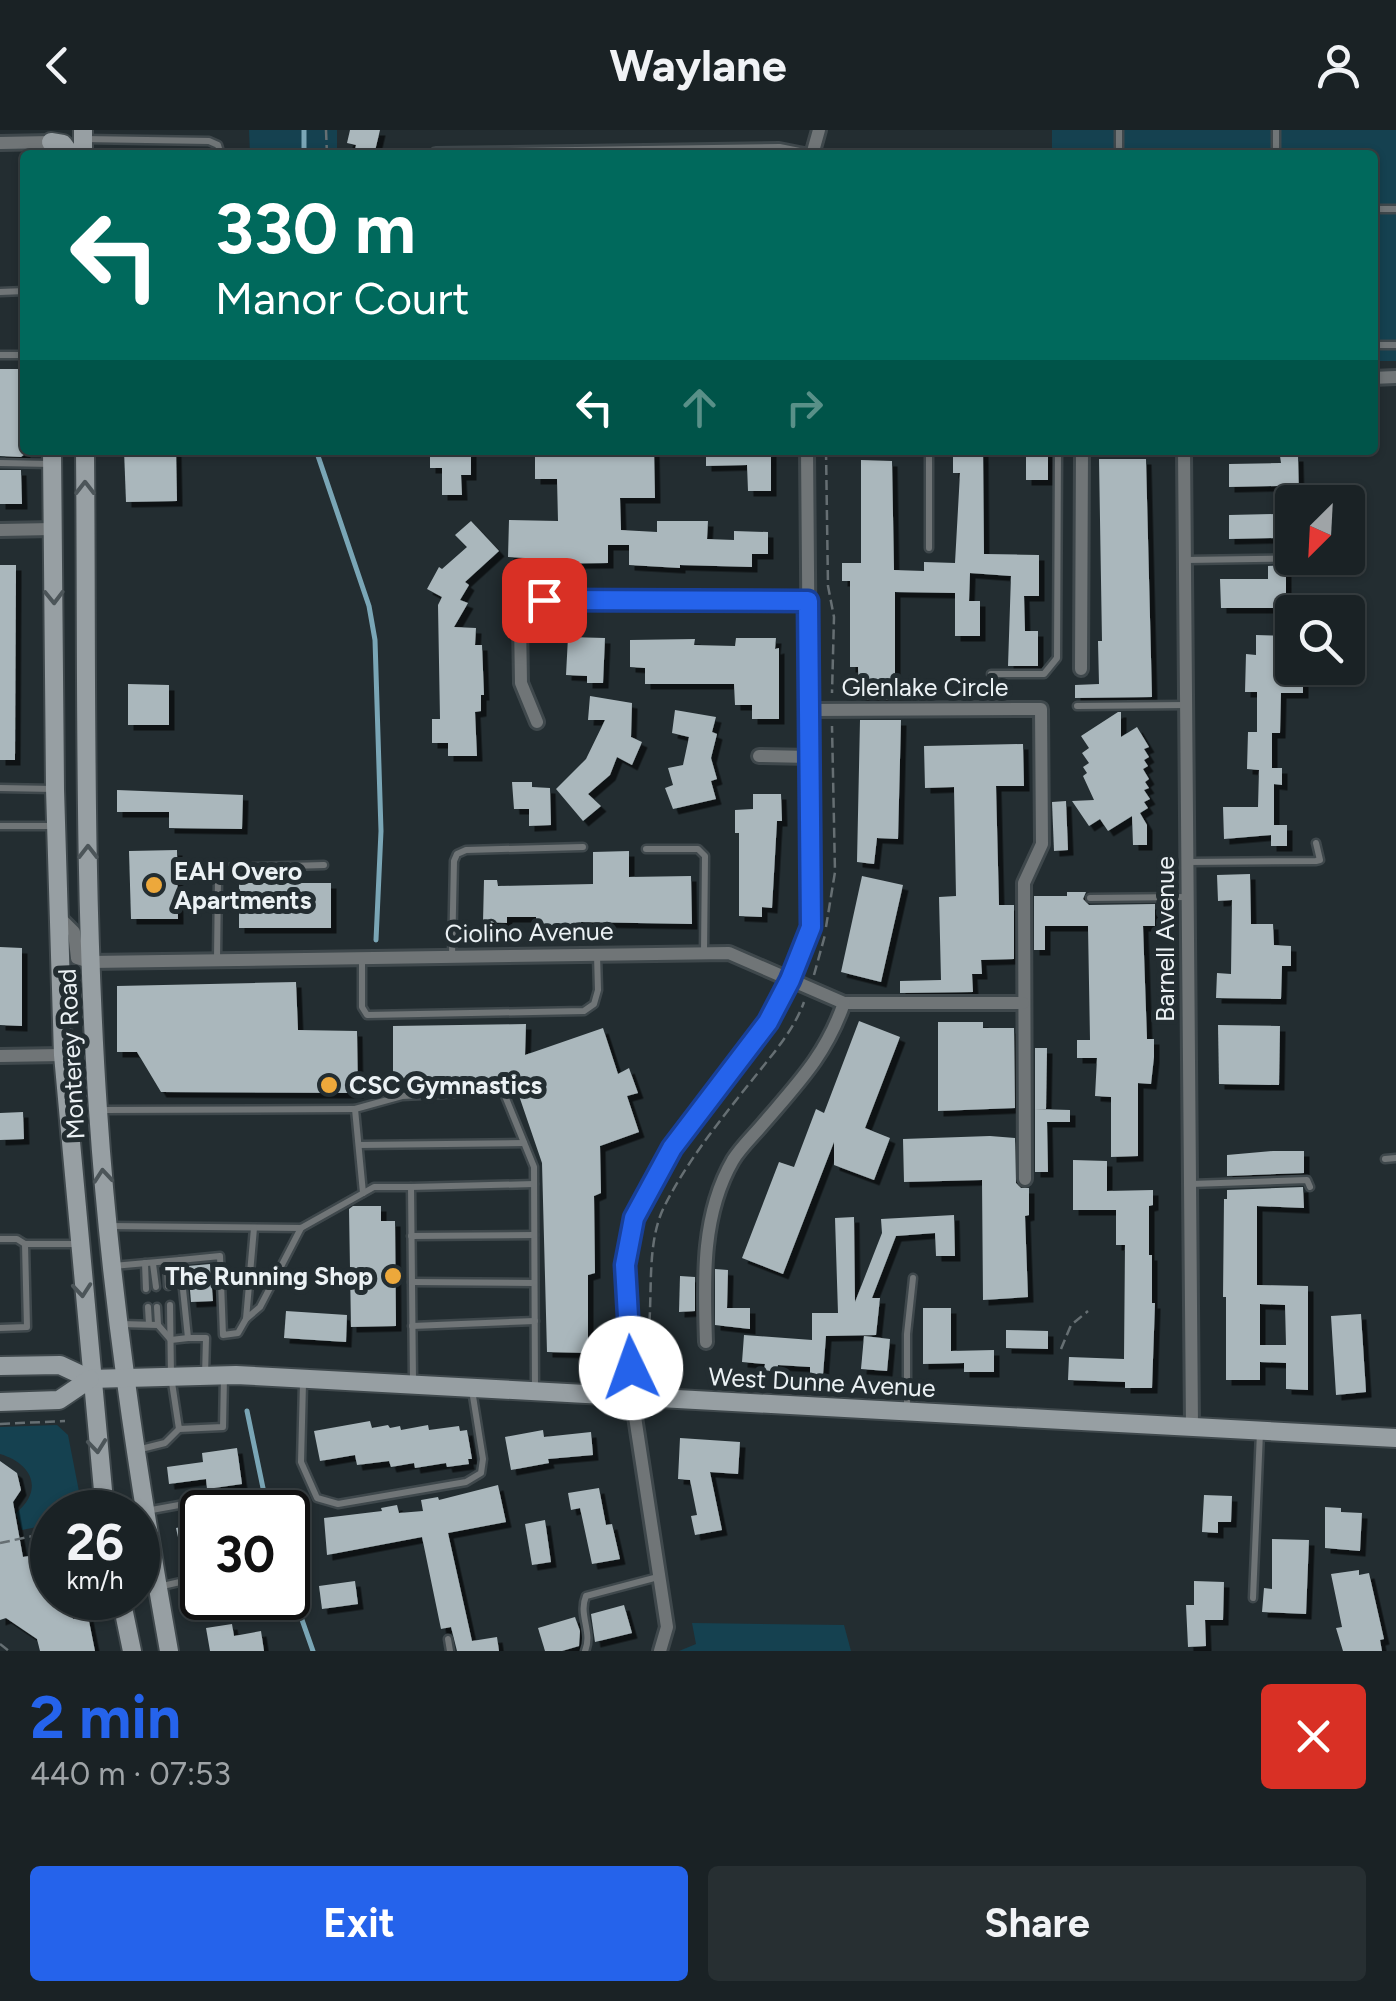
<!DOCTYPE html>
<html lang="en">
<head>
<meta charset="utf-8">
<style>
	body { margin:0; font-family:Figtree,sans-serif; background:#272f32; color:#f1f3f6; height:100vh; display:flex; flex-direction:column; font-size:38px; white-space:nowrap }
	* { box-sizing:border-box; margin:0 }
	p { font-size:32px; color:#9fa4a7 }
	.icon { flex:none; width:55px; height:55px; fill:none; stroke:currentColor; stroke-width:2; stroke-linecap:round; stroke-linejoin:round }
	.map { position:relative; height:1521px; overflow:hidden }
	.side { display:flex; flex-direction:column; background:#1a2225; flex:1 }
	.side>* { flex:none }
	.guide { position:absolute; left:20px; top:20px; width:1358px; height:305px; border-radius:10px; box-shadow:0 2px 8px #0004,0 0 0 2px #383f42; background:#00695c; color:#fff; overflow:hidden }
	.needle { width:65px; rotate:204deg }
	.fabs { position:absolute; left:1275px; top:355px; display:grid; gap:20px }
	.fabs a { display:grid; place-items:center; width:90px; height:90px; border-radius:10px; background:#1a2225; box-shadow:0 2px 8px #0004,0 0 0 2px #383f42; font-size:50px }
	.speed { position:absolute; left:30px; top:1360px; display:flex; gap:20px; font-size:50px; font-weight:700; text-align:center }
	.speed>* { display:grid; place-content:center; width:130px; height:130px; border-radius:50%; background:#1a2225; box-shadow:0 2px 8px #0004,0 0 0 2px #383f42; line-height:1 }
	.speed small { font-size:25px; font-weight:400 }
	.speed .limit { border:5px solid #111; border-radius:15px; background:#fff; color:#111 }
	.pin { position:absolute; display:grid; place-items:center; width:85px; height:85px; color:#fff; margin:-42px; border-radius:20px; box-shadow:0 5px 15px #0006 }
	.me { position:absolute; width:110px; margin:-55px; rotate:357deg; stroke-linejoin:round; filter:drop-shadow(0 0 8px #0008) }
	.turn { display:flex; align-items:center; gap:35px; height:210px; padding:0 30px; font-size:45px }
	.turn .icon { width:130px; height:130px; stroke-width:2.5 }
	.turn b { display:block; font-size:70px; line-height:85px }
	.lanes { display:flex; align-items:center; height:95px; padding:0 30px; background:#0003; justify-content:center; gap:50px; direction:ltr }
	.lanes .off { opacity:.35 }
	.round { display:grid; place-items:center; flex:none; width:105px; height:105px; border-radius:10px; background:#272f32 }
	.headline { display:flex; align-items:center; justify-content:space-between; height:170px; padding:0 30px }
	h1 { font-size:60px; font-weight:700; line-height:75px; color:#2563eb }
	.cta { display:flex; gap:20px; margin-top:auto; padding:20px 30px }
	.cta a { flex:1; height:115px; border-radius:10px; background:#2563eb; color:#fff; font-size:40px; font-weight:700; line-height:115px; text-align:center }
	.cta a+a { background:#272f32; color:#f1f3f6 }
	header { display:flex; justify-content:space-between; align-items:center; height:130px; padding:0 30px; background:#1a2225; font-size:45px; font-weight:700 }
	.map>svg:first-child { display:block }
	.green { fill:#154150 }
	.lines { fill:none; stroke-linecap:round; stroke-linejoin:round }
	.stream { stroke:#7aa6b6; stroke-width:5 }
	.building { fill:#aab7bc; fill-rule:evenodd; filter:url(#shadow) }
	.service-casing { stroke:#3f484c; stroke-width:11 }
	.minor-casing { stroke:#3f484c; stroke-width:18 }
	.secondary-casing { stroke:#3f484c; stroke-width:22 }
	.path { stroke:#666f73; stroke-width:2.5; stroke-dasharray:10 5; stroke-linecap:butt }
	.service { stroke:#707577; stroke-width:6 }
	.minor { stroke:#707577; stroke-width:12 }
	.secondary { stroke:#979fa3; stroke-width:18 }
	.oneway { stroke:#4c5559 }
	.route-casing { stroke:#184099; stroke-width:25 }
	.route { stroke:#2563eb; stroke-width:18 }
	.poi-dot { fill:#eda83b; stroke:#232d31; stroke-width:4 }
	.labels { text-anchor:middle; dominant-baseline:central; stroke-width:10; stroke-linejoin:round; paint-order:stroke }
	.street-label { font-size:25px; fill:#ebf1f4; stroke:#232d31 }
	.poi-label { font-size:25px; font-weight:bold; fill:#ebf1f4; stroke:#232d31; text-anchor:start }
</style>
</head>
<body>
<header><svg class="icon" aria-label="back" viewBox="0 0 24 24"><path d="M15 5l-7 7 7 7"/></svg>Waylane<svg class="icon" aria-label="person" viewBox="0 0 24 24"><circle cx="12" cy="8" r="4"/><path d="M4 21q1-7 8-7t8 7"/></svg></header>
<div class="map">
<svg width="1396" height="1521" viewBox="0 0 1396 1521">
	<defs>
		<filter id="shadow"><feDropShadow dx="5.5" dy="5.5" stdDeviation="0" flood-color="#0009"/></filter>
	</defs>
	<rect width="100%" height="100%" fill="#232d31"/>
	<g class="green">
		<path d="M249 0H337V25H250Z"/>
		<path d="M1052 0H1396V231H1373L1372 25H1052Z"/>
		<path d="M57 1295 68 1305 83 1382H52V1394L22 1400 16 1383C45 1359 31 1333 0 1324V1297Z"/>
		<path d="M692 1493 844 1495 851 1521H679L696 1514Z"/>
	</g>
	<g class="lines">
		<g class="stream">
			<path d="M304 0V25"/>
			<path d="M316 320 369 476 375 510 381 701 376 810"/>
			<path d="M247 1281 268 1382"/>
			<path d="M288 1450 313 1521"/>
		</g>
	</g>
	<g class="building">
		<path d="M350 0H380L374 25H354L356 15 347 13Z"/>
		<path d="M0 239H18L19 277H25V324L21 327 0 326Z"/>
		<path d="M124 320H176L177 371 126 372Z"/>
		<path d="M447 320H471V345H461L462 365H442V338H430V324H447Z"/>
		<path d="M535 320H654L655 368H620L621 400 657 402V391H708L707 409 734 410V401L768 402V424H752V437L680 435V438L629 435V415H608V433L525 434V428L508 427 509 390 558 391 557 349H535Z"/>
		<path d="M706 320H771V361H748L747 335 706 336Z"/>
		<path d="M953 320H983L984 424 1039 425V466H1024L1025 501H1038V536H1008L1011 446 970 443 969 471H980V506H955V463L895 462V554H902V570H859L858 537H850V451H842V433H861V330L892 331 894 440 924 441V432L955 433 960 343H953Z"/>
		<rect x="1026" y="320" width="22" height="30"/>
		<path d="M1280 326H1298L1299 366H1292V418H1278L1277 408 1229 409V385L1278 384V356L1229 357V334L1281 333Z"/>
		<path d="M1099 329H1146L1152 567 1075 568V555L1099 554 1098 511H1102Z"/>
		<path d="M0 340H21L22 374H0Z"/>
		<path d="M471 391 499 421 465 452 469 455 460 470 468 473 454 497 476 498 475 515H482L484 565H481V581L475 582 477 626H448V613H432V589H440L438 475 442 467 427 459 439 437 442 439 467 417 455 405Z"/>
		<path d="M0 435H16L15 630H0Z"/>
		<path d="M1286 435V466H1301L1302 482H1285V478H1221L1220 449H1268V436Z"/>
		<path d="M1256 505 1292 506V538H1303V563H1281L1280 603H1272V638H1282V655L1274 654V695H1287V716H1271V705L1224 709 1223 677H1258L1259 640 1247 639 1248 602H1257V562H1245L1246 524 1256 525Z"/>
		<path d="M568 507 605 508 603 553H587V546L566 545Z"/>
		<path d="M736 508H776L775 519 779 518V589H752V575H735L734 554H645V538L630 537V510L695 509 694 515 735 516Z"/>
		<path d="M128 554 169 555V595H128Z"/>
		<path d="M590 566 632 573 631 607 642 612 632 635 617 627 610 645 588 664 601 676 583 691 556 659 586 629 605 590H588Z"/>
		<path d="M675 580 716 587 712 602 717 604 711 628 717 649 711 651 716 669 673 679 665 658 673 655 668 638 683 635 689 607 672 603Z"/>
		<path d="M1118 582H1121V607L1137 597 1149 617 1144 619 1149 627 1144 630 1148 636 1143 639 1149 649 1145 652 1149 658 1144 660 1150 669 1144 672 1148 678 1140 683 1147 695V715H1133L1132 686 1108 701 1100 689 1089 696 1072 671 1094 670 1083 646 1087 643 1083 637 1089 633 1082 623 1089 618 1081 606Z"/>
		<path d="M860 590H901L898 709 877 708 874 734 857 732Z"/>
		<path d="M1023 614 1024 656H996L999 775H1014V829L981 830 982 844H972L973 862 900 863V851L941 850 939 767 956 766 954 657 925 658 924 616Z"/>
		<path d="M512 652H532V657L550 658 551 695 529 696V679H514Z"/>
		<path d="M117 660 243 665 242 699 169 698V682H117Z"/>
		<path d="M753 664H781L782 691H777L772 778 762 777V787L739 786V703H735V680L753 679Z"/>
		<path d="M1066 671 1068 720 1054 721 1052 672Z"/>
		<path d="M177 720 178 789H131L129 721Z"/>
		<path d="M629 721V747L691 746 692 794 581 792V798L536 799V787H507V793L483 792 484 750H497L498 756 593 754V722Z"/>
		<path d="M1250 744 1251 794H1273L1274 815 1291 816V836H1282L1281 869 1216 868 1217 843 1231 844 1232 770 1218 771 1217 745Z"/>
		<path d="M862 746 903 755 881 852 841 842Z"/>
		<rect x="239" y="753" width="92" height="45"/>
		<path d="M1067 762H1086L1083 769 1089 775 1155 774V796H1143L1147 909H1154V927L1151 954 1138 953V1026L1111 1027V967L1095 966 1097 928H1077V910H1090L1088 796H1045V820H1034V766H1067Z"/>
		<path d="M0 817 22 818V896L0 895Z"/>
		<path d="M296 852 298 900 357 901 358 963 161 962 137 922H117V856Z"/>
		<path d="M859 891 900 907 865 998 890 1008 874 1050 834 1035V1012L783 1144 742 1128 779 1032 794 1037 816 979 824 983Z"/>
		<path d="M938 892H983V898H1014L1015 978 938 981Z"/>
		<path d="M526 894 525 925 603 898 618 944 629 938 638 963 627 966 639 1002 600 1016 601 1063 594 1066 595 1143 588 1145V1223L547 1222 542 1033 514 951H393V896Z"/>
		<path d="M1218 895 1280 896 1279 955 1219 954Z"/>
		<path d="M1035 918H1047L1046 979H1035Z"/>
		<path d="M1035 979 1070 980V992H1047L1048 1042H1035Z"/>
		<path d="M23 982 24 1009 0 1010V983Z"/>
		<path d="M990 1006 1015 1008 1016 1053 1021 1058H1029V1085L1025 1086 1028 1167 983 1170 982 1050 904 1052 903 1009Z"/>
		<path d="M1273 1021H1304V1043L1227 1046V1025Z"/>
		<path d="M1073 1030 1107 1031V1061L1153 1060V1075L1149 1076V1125H1152V1173H1155L1152 1258H1125V1252L1068 1250 1069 1227 1124 1229 1125 1115H1116V1080H1073Z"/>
		<path d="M1303 1057 1304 1078 1257 1076V1155L1308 1156V1260L1286 1259V1233L1260 1232V1250H1226V1167H1223L1224 1069H1227V1060ZM1260 1174 1285 1175 1286 1215H1260Z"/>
		<path d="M353 1076H381V1091H395L396 1196 351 1197 349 1079Z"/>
		<path d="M954 1085 955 1126H936L935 1103 896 1106 872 1168H880L876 1205 826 1206 823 1245 810 1244V1237L778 1235 777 1242 764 1240 765 1234 742 1232 744 1205 812 1210V1183H838L835 1088 854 1087 855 1172 882 1103 881 1089Z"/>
		<path d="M210 1134 213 1171 191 1172 188 1136Z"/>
		<path d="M715 1139 728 1140 727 1178H750V1199L715 1195Z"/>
		<path d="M680 1146 695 1147V1181L679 1182Z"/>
		<path d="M923 1178H951V1221L994 1220V1242H964V1233L923 1234Z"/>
		<path d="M286 1181 347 1185 346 1212 284 1208Z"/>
		<path d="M1361 1184 1366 1262 1336 1265 1331 1186Z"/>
		<path d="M1006 1200 1048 1201V1219L1006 1218Z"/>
		<path d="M864 1206 890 1209 887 1241 861 1239Z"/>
		<path d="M370 1291 372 1298 388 1295 390 1298 400 1296 401 1300 428 1295 429 1300 459 1296 460 1301 467 1300 472 1329H468L469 1334 447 1337 446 1333 415 1338 414 1333 391 1337 389 1331 357 1335 355 1325 320 1331 314 1301Z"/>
		<path d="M543 1300 544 1307 591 1302 593 1325 548 1329 549 1333 511 1340 505 1307Z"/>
		<path d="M680 1308 740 1312 738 1344 710 1342 722 1400 695 1405 691 1386 697 1385 690 1350 678 1349Z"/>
		<path d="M237 1318 242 1354 207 1359 206 1349 169 1354 167 1337 203 1332 202 1323Z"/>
		<path d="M0 1331 17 1343 21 1360 13 1372 23 1427 35 1425 40 1452 52 1450V1468H69L73 1489 88 1486 95 1521H40L37 1509 6 1488 0 1490Z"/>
		<path d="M498 1355 506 1392 448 1403 472 1511 497 1507 499 1521H457L451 1497 441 1499 422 1407 327 1425 324 1388 382 1381 381 1378 397 1375 399 1383 423 1381 421 1370 438 1367 439 1370Z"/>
		<path d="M599 1358 606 1395 612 1394 620 1429 592 1434 580 1378 571 1380 568 1363Z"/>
		<path d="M1204 1365 1232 1366 1231 1392H1218V1403L1202 1402Z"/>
		<path d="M1325 1377 1341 1378V1382L1362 1383 1360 1421 1325 1418Z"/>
		<path d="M545 1390 551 1432 532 1435 525 1394Z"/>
		<path d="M202 1393V1417L181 1421 176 1398Z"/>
		<path d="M1272 1409 1309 1410 1306 1484 1262 1482 1264 1458 1272 1459Z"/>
		<path d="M1359 1440V1445L1369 1443 1384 1509 1380 1510 1382 1521H1343L1336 1498 1342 1497 1331 1444Z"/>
		<path d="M355 1451 358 1474 322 1479 319 1456Z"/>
		<path d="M1194 1451 1224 1452 1223 1490H1205L1206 1516 1188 1517 1186 1475H1194Z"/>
		<path d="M624 1475 632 1503 595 1512 591 1484Z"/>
		<path d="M575 1487 580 1501 579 1516 562 1521H545L538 1498Z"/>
		<path d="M232 1494 234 1506 261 1501 264 1521H210L206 1498Z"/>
	</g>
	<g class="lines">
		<defs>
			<g id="service">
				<path d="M1276 0V25"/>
				<path d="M84 9 209 11 218 15 221 25"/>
				<path d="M1119 25V0"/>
				<path d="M1372 79H1396"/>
				<path d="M0 162 25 161"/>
				<path d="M1372 215H1396"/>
				<path d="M0 225H25"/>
				<path d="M929 320V418"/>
				<path d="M0 333 51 334"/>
				<path d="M1186 430 1313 428"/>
				<path d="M991 544H1044L1057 528 1058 320"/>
				<path d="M1077 576 1185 575"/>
				<path d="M0 658 54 659"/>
				<path d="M0 696H55"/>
				<path d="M646 719H698L705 726 704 822"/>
				<path d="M1188 732 1316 731 1320 730 1316 713"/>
				<path d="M1090 768 1186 767"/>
				<path d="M452 826 454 731 457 724 466 720 583 717"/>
				<path d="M362 828V877L367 885 584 881 594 874 598 860 597 825"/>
				<path d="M217 829 218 748 223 738 324 735"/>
				<path d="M102 980 355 979"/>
				<path d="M359 1015 524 1013"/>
				<path d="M1385 1029 1396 1028"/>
				<path d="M1191 1054 1307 1050 1310 1057"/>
				<path d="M411 1057 534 1054"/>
				<path d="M363 1063 355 979 402 966 503 961 534 1037 535 1261"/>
				<path d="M109 1096 301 1098 374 1057H411L413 1251"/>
				<path d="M254 1098 246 1189 260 1177 301 1098"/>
				<path d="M411 1106 534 1105"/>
				<path d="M0 1109H17L25 1114"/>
				<path d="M180 1130 220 1126 223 1205 238 1203 246 1189"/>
				<path d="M167 1132 168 1156"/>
				<path d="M145 1133 146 1159"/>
				<path d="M153 1134 156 1157"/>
				<path d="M113 1136 180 1130 188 1208H206L205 1246"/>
				<path d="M412 1152 534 1153"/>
				<path d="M170 1175 171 1246 179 1299 223 1297 224 1247"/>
				<path d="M148 1177 149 1194"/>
				<path d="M157 1177 158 1195"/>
				<path d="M121 1194 158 1195 171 1210 188 1208"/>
				<path d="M412 1196 535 1191"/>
				<path d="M0 1198 27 1197 25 1114H77"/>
				<path d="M303 1253 301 1332 317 1368 338 1374 466 1352 481 1343 483 1329 472 1260"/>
				<path d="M907 1280V1204L913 1148"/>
				<path d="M137 1320 165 1313 179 1299"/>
				<path d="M146 1381 223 1367"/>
				<path d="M158 1457 202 1447"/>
				<path d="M1253 1468 1260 1302"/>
				<path d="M448 1509 450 1521"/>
				<path d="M585 1521C593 1502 578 1485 586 1466L658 1447"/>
			</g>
			<g id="minor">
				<path d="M0 13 51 12"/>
				<path d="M436 25 779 20 804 25"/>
				<path d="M812 25 819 0"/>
				<path d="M1372 248 1396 247"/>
				<path d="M1184 320 1192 1297"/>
				<path d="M0 400 53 399"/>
				<path d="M1081 539 1082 320"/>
				<path d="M810 580 1041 579 1042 714 1024 753 1025 1049"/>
				<path d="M537 592 521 553 520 491 526 476 544 470 808 471"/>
				<path d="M759 626 811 627"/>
				<path d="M58 786 74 802 77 828 90 832 729 823 844 873H1023"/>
				<path d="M0 926 63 925"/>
				<path d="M706 1212C704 1150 701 1085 733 1030 741 1017 753 1006 763 994 798 953 826 925 844 873"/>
				<path d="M660 1521 667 1497 632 1267 625 1135 633 1088 672 1017 768 892 790 849 811 797 807 320"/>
			</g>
			<g id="secondary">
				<path d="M83 0V25"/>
				<path d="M51 12 63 14 71 25"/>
				<path d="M52 320 55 659 63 925 105 1382"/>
				<path d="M85 320C87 540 83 760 98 980 110 1162 137 1342 169 1521"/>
				<path d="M0 1236 60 1235 90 1249 236 1245 1396 1308"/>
				<path d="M0 1272 59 1270 90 1249"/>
				<path d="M121 1468 132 1521"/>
			</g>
		</defs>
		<use href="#service" class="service-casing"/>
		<use href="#minor" class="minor-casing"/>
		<use href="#secondary" class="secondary-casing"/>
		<g class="path">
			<path d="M326 0 327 25"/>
			<path d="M826 320 828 456 834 487 832 563"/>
			<path d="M826 797 835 742 832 596"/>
			<path d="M814 845 825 805"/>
			<path d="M1061 1219 1071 1195 1088 1181"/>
			<path d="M646 1222C655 1175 644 1118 664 1077 687 1031 721 989 753 949 772 925 794 900 804 872"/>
			<path d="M646 1230 652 1242"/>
			<path d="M0 1294 65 1291"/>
			<path d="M0 1413 52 1402"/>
			<path d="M0 1514 9 1521"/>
		</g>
		<use href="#service" class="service"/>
		<use href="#minor" class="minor"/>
		<use href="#secondary" class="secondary"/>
	</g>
	<defs><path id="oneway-chevron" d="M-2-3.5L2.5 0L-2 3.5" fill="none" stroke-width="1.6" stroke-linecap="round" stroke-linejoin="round" transform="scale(2.5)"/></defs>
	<g class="oneway">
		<use href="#oneway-chevron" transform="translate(85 358) rotate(-90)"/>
		<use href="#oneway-chevron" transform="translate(54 467) rotate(89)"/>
		<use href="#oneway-chevron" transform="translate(88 722) rotate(-90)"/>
		<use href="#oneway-chevron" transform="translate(103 1046) rotate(-95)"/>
		<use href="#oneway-chevron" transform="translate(82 1160) rotate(85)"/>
		<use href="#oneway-chevron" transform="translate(97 1316) rotate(84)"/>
	</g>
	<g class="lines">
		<defs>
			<path id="route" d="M544 470 808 471 811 797 790 850 768 892 672 1018 634 1088 625 1135 631 1238"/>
		</defs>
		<use href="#route" class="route-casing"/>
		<use href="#route" class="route"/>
	</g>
	<g class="poi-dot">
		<circle cx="154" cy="755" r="10"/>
		<circle cx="329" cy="955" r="10"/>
		<circle cx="393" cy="1146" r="10"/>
	</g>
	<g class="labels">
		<g class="street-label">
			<text x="925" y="557">Glenlake Circle</text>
			<text transform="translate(529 802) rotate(-1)">Ciolino Avenue</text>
			<text transform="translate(1165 809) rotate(-90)">Barnell Avenue</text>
			<text transform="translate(71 924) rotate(-93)">Monterey Road</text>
			<text transform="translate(822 1252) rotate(3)">West Dunne Avenue</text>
		</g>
		<g class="poi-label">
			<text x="174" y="741">EAH Overo<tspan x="174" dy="29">Apartments</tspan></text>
			<text x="349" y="955">CSC Gymnastics</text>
			<text x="373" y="1146" text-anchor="end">The Running Shop</text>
		</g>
	</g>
</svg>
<div class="fabs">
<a><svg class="needle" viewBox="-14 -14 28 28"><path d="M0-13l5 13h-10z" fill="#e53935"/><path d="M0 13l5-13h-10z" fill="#9fa4a7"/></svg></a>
<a><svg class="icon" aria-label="search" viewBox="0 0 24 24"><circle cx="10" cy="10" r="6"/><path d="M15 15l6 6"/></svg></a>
</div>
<div class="speed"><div>26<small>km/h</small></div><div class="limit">30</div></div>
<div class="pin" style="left:544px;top:470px;background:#d93025"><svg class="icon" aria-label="arrive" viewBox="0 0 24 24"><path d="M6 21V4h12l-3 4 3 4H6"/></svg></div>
<svg class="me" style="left:631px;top:1238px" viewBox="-20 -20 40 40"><circle r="19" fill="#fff"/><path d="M0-13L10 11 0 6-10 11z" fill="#2563eb"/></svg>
<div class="guide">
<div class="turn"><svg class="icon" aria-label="left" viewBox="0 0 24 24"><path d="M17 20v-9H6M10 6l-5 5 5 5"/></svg><div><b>330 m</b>Manor Court</div></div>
<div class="lanes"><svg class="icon" aria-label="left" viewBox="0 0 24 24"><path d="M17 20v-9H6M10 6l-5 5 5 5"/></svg><svg class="icon off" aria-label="ahead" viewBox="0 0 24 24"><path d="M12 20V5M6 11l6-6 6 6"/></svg><svg class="icon off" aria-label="right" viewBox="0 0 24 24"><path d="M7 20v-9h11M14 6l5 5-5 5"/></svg></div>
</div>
</div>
<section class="side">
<div class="headline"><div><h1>2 min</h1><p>440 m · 07:53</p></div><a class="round" style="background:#d93025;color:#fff"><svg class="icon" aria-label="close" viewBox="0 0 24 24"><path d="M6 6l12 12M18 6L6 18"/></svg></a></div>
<div class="cta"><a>Exit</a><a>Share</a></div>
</section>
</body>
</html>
